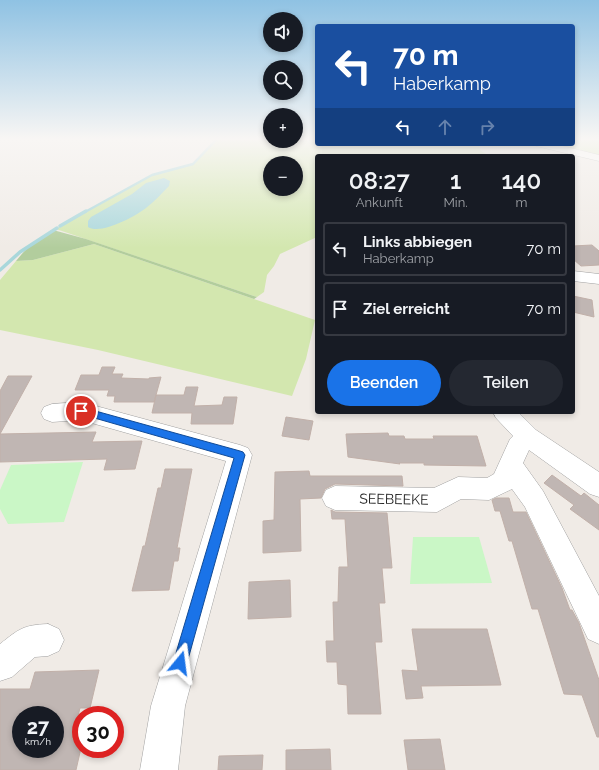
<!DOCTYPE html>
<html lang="de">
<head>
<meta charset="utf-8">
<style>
	body { margin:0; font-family:Raleway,sans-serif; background:#242831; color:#f1f3f6; height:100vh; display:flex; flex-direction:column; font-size:15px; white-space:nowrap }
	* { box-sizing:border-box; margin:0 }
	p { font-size:13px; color:#9ea1a6 }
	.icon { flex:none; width:22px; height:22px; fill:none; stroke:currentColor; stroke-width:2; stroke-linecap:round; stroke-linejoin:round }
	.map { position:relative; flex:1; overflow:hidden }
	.details { position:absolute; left:315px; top:154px; width:260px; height:260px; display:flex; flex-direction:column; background:#171b24; border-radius:4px; box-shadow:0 2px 6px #0003 }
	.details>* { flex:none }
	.top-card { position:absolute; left:315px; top:24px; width:260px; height:122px; border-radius:4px; box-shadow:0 2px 6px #0003; background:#1a4fa0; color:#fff; overflow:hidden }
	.controls { position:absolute; left:263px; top:12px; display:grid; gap:8px }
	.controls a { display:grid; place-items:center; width:40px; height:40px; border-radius:50%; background:#171b24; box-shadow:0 2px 6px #0003; font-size:20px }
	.speed { position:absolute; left:12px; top:706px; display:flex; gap:8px; font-size:20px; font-weight:700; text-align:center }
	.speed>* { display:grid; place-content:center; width:52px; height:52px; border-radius:50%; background:#171b24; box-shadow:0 2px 6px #0003; line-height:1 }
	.speed small { font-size:10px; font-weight:400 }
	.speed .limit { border:6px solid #d22; background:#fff; color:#111 }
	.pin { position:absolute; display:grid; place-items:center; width:34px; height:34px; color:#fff; margin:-17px; border:2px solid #fff; border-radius:50%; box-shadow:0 1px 4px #0007 }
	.me { position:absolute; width:44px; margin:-22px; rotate:16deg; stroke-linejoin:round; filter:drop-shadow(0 0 3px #0008) }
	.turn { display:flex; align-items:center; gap:14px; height:84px; padding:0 12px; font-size:18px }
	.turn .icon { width:52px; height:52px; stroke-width:2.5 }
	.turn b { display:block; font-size:28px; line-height:34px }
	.lanes { display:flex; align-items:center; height:38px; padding:0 12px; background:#0003; justify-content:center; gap:20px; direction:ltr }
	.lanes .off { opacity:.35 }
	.eta { display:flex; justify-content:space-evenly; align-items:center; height:68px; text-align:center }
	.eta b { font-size:24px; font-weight:600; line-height:28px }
	.cta { display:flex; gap:8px; margin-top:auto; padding:8px 12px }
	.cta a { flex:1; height:46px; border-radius:24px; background:#1a73e8; color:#fff; font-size:16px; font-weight:600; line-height:46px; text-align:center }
	.cta a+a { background:#242831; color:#f1f3f6 }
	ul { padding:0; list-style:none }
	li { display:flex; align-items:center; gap:12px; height:54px; margin:0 8px 6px; padding:0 4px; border:2px solid #363941; border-radius:4px }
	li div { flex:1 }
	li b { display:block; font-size:15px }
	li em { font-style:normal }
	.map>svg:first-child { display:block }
	.grass { fill:#d3e7af; fill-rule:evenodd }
	.forest { fill:#b2cd9d }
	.park { fill:#caf7c6 }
	.water { fill:#a9d7db }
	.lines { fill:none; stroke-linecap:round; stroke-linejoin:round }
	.stream-far1 { stroke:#a9d7db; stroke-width:2.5 }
	.stream { stroke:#a9d7db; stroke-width:3.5 }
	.building { fill:#c0b6b3; stroke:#c1b0a9; fill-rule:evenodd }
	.minor-casing { stroke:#a1a1a1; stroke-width:1 }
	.minor { fill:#fff; fill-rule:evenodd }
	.route { fill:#1a73e8; stroke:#114b97 }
	.labels { text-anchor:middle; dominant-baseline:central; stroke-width:3; stroke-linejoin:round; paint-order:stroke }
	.near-street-label { font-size:14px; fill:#202020; stroke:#fff }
</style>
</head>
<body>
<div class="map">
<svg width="599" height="770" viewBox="0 0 599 770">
	<rect width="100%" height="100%" fill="#f0ebe6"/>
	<g class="grass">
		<path d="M216 140H317V144H479L480 150 489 156H317V237L280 254 274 266 267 275 264 292 257 297 56 229 152 175 193 164ZM270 163H296V189H270Z"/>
		<path d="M573 140H599V155L555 144H573Z"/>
		<path d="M94 244 315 320 306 359 292 396 98 350 0 330V280L16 261 33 260Z"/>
	</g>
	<path class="forest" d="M53 230 86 239 257 297 254 299 94 244 33 260 16 261C27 247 38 238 53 230Z"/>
	<g class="park">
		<path d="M83 462 64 522 8 524 0 509V490L11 465Z"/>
		<path d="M413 537H479L492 583 410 584Z"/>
	</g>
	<path class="water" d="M164 178 170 181 169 186C162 193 154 202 146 208 134 217 101 235 88 227V221L91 217 132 194 146 183Z"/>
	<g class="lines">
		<path class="stream-far1" d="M85 212 152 175 193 164 216 140"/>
		<g class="stream">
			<path d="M60 226 86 211"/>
			<path d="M0 270 20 252 57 228"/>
		</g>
	</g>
	<g class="building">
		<path d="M592 245 599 251V265L581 266 573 259V246Z"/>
		<path d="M573 296 592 300 594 317 573 312Z"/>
		<path d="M102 367H115L112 374H123L121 378 149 379V378L161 377 156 395H184L186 387H198L194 406 222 405 224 397H237L233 424H191L192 413H152L156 395 154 402H114L115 396H107L109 390H75L81 375H99Z"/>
		<path d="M8 376H32L0 434V391Z"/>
		<path d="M286 417 313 421 309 440 282 436Z"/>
		<path d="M96 432 92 442 142 441 135 469 104 470 107 459 0 462V434Z"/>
		<path d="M388 433 389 436H404L405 439H434L433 436H477L486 466 424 465V463H399L400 464 348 457 346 434Z"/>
		<path d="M165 469H192L177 548H180L178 561H174L169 590 132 591 143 546H145L158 488H161Z"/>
		<path d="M309 471 310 476H402L403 486 335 484 325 489 321 498 300 499 301 551 263 553V521L274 520 275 472Z"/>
		<path d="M552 475 581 496 584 493 599 505V530L570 509 574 505 544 483Z"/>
		<path d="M496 498H509L513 512H526L562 588 570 610H572L579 623 599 680V737H597L582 695 564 694 538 609H532L512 541H509L500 511H495L492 500Z"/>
		<path d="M331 510 335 512 387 513 392 568H382L385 603H379L382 642H375L381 714H348L347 685 338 684 337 662H327L326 641H334L333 602H338L339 567H348L345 519H332Z"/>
		<path d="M290 580 291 617 248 619 249 582Z"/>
		<path d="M412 629H487L501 685 421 686 423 698 406 699 402 670 418 671Z"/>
		<path d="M99 670 90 708H80L72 739H81V748L76 770H0V689H30L35 672ZM21 715H55V749H21Z"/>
		<path d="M440 739 445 770H408L404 740Z"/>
		<path d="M330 749 331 770H286V750Z"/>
		<path d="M263 755 262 770H218L219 756Z"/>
	</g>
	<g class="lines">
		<defs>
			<g id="minor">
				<path d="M535 144H554L599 155V161L536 146Z"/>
				<path d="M573 271 599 274V284L573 281Z"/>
				<path d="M81 402 240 445 248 448 252 455 185 706 178 770H140L151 706 226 461 81 420 52 422 44 419 41 413 44 407 52 404Z"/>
				<path d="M493 412H518L536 430 599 472V497L590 494 529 450 523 463 543 491 599 596V644L588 639 525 507 512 489 489 500 461 499 437 512 335 510 326 506 322 498 326 490 335 486 434 488 458 477 487 478 494 474 510 439 513 436 496 418Z"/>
				<path d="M48 624 59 629 64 640 59 651 48 656 35 657 12 677 0 681V644C19 629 23 625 48 624Z"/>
			</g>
		</defs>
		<use href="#minor" class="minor-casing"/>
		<use href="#minor" class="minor"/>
	</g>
	<linearGradient id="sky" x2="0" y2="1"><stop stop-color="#8fc2e3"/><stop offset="0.56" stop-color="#f8f6f4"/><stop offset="1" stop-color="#f8f6f4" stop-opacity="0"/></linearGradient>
	<rect width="599" height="248" fill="url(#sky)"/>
	<path class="route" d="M81 407 240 451 243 452 245 455 187 663 185 668 180 671 175 668 173 663 234 458 77 413 76 411 77 408Z"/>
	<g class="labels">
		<g class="near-street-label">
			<text transform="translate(394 499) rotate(1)">SEEBEEKE</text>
		</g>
	</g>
</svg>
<div class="controls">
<a><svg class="icon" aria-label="sound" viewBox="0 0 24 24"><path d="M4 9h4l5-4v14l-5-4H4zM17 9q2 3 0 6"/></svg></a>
<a><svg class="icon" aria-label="search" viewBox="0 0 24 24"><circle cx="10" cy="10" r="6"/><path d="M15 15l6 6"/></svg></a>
<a>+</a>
<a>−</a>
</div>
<div class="speed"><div>27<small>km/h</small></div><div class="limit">30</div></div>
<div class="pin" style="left:81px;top:411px;background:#d93025"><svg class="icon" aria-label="arrive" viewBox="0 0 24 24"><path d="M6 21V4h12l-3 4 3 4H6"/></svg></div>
<svg class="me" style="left:180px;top:663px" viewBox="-20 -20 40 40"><path d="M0-17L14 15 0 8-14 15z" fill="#1a73e8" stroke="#fff" stroke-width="4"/></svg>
<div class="top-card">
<div class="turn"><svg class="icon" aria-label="left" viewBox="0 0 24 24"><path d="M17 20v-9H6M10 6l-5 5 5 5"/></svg><div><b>70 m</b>Haberkamp</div></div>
<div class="lanes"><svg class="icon" aria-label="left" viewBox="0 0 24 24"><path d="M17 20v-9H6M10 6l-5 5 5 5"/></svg><svg class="icon off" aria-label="ahead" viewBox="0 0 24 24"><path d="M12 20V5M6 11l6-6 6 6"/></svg><svg class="icon off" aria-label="right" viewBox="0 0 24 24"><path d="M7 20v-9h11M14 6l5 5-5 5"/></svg></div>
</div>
<section class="details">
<div class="eta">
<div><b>08:27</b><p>Ankunft</p></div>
<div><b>1</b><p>Min.</p></div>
<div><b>140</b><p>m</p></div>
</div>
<ul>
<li><svg class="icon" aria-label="left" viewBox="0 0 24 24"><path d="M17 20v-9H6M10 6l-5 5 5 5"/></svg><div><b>Links abbiegen</b><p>Haberkamp</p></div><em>70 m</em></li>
<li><svg class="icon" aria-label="arrive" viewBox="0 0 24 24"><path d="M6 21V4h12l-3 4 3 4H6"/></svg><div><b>Ziel erreicht</b></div><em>70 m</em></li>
</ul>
<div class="cta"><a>Beenden</a><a>Teilen</a></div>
</section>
</div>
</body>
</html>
